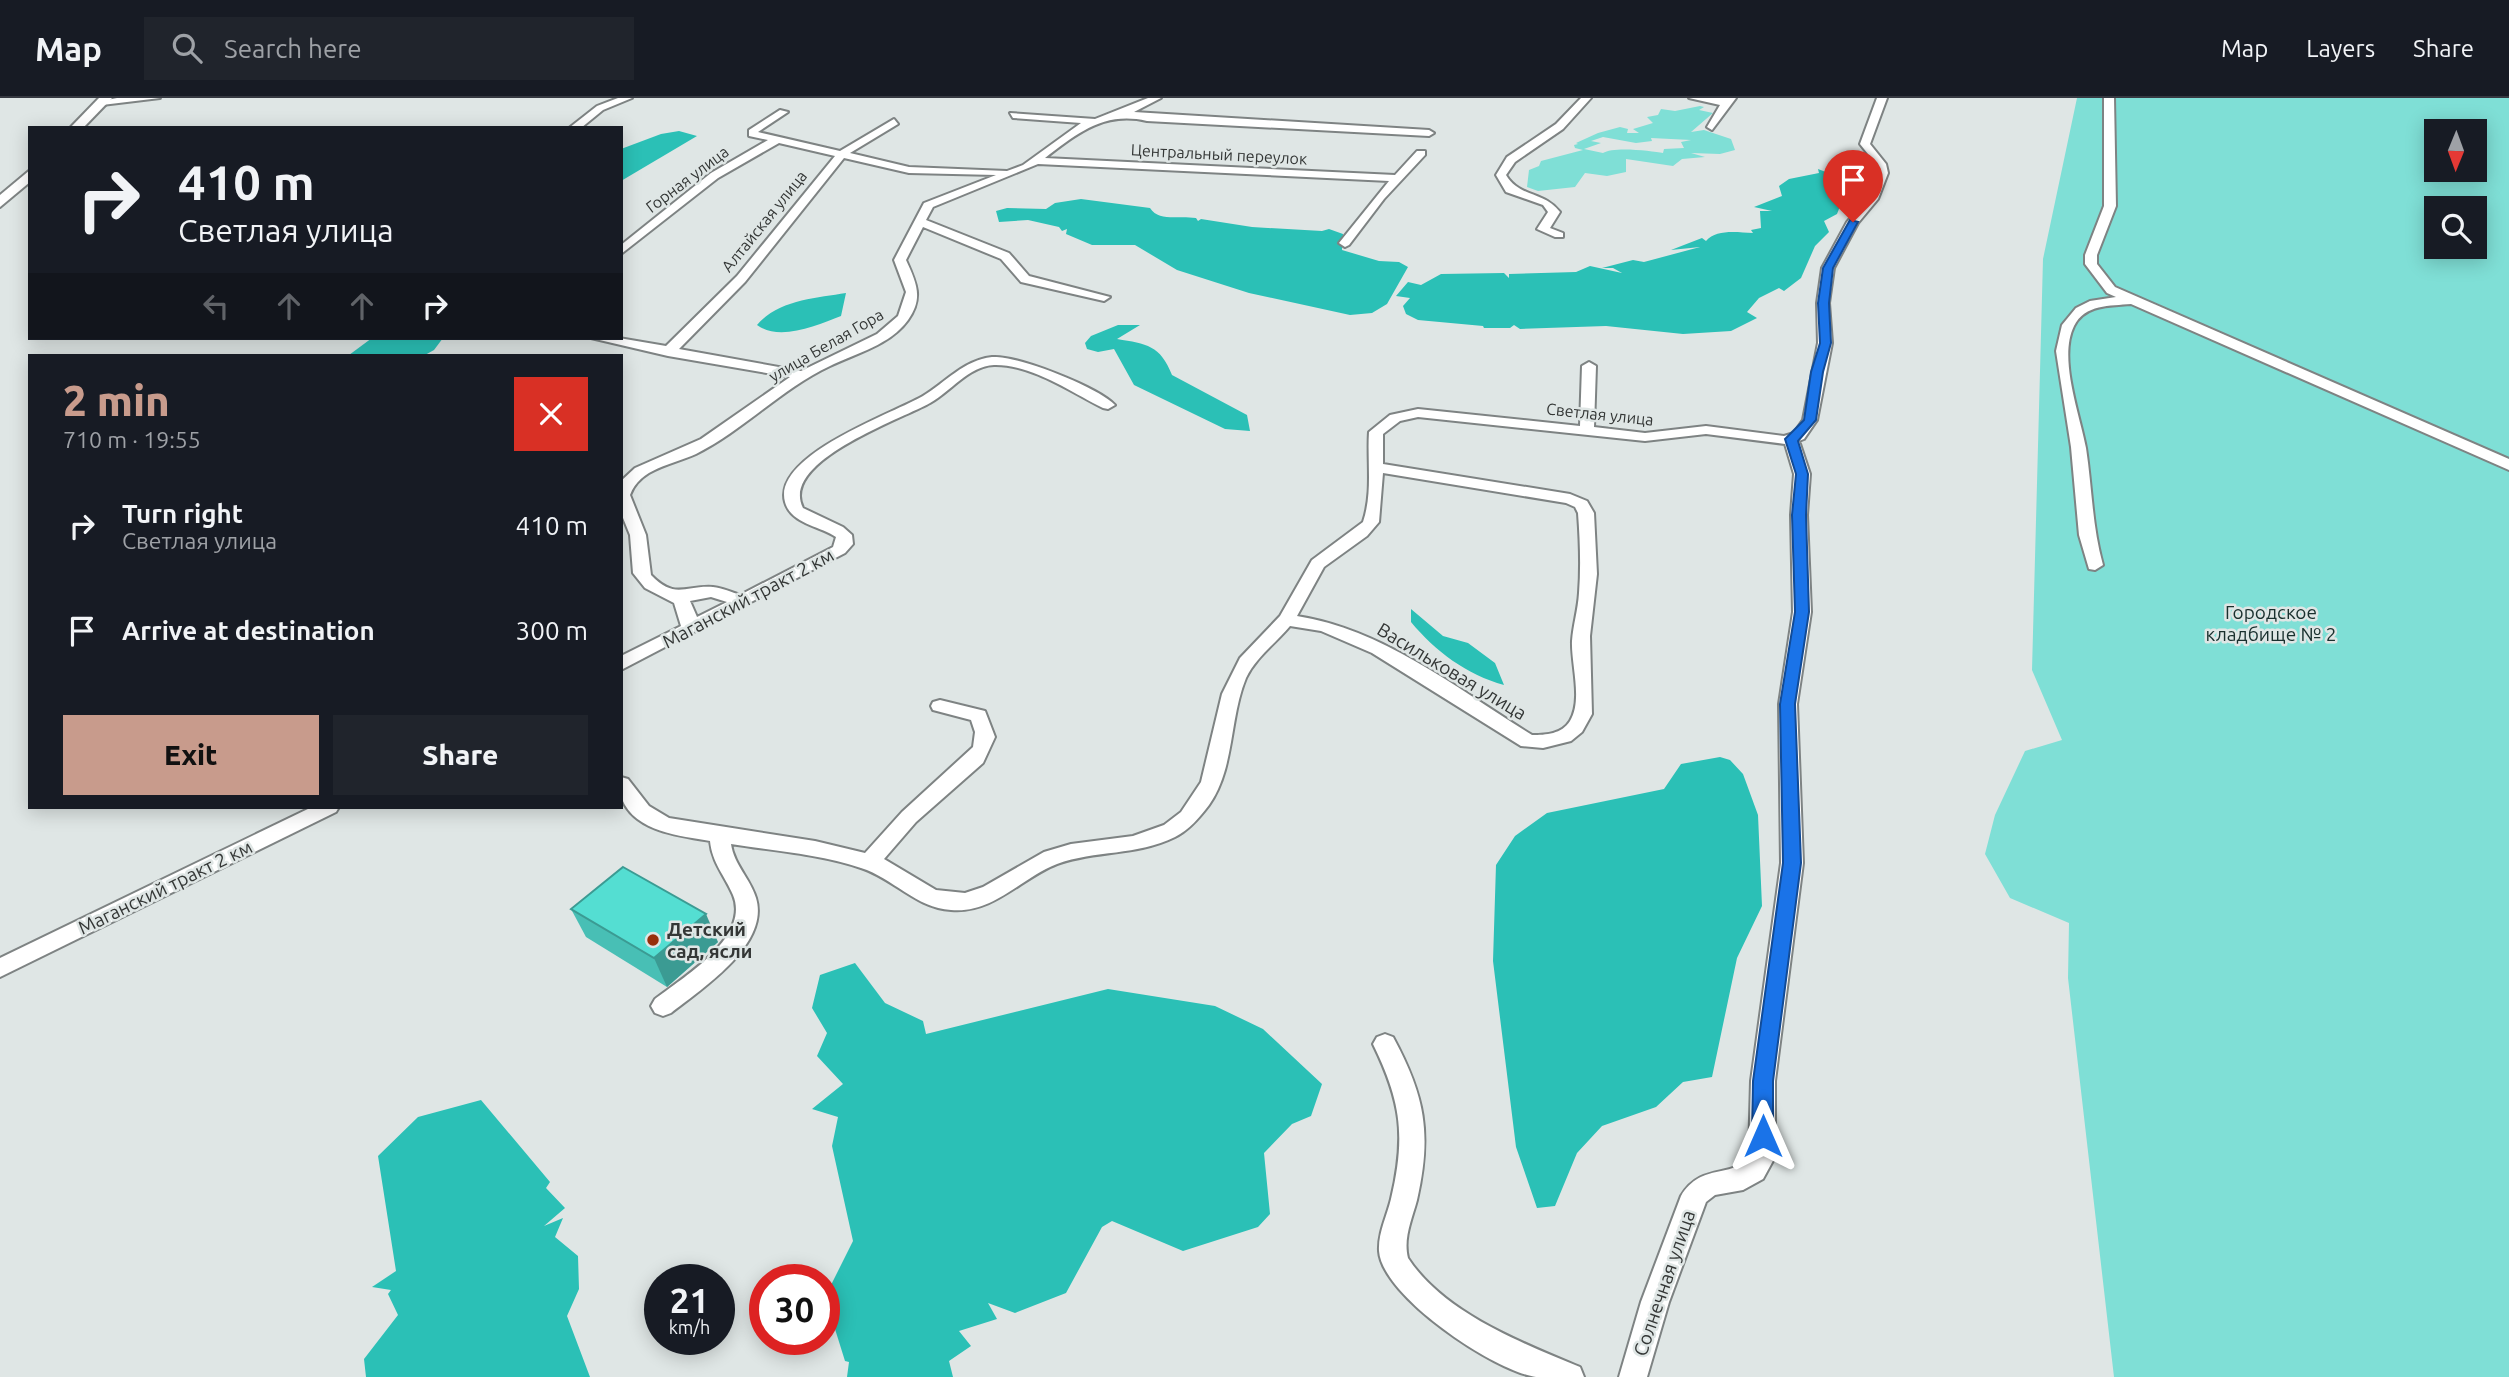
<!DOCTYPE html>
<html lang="en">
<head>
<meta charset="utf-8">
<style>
	body { margin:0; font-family:Ubuntu,sans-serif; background:#20242c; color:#f1f3f6; height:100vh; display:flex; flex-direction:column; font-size:26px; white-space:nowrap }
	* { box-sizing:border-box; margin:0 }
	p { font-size:23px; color:#9ea1a6 }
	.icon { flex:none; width:38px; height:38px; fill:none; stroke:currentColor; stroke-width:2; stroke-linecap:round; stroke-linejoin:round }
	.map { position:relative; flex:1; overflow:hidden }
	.drawer { position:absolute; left:28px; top:256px; width:595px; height:455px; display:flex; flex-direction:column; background:#171b24; border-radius:0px; box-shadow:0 4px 18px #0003 }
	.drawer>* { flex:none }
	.hud { position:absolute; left:28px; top:28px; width:595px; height:214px; border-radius:0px; box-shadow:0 4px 18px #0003; background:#171b24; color:#f1f3f6; overflow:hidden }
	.needle { width:46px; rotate:181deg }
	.tools { position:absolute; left:2424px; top:21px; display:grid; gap:14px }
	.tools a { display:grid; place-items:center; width:63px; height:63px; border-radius:0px; background:#171b24; box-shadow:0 4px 18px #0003; font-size:35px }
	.speed { position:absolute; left:644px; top:1166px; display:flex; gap:14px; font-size:35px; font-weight:700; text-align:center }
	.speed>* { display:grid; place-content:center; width:91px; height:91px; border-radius:50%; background:#171b24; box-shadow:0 4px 18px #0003; line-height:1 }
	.speed small { font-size:18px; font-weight:400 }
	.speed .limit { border:10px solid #d22; background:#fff; color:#111 }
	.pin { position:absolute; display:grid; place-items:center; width:60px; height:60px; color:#fff; margin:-72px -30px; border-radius:50% 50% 50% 0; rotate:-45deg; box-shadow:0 0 7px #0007 }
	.pin .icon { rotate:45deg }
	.me { position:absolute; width:77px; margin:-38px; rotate:0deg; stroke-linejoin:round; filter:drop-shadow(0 0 5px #0008) }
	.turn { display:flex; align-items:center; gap:24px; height:147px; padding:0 35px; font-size:32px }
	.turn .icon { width:91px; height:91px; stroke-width:2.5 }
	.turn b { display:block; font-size:49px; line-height:60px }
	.lanes { display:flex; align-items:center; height:66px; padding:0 35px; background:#0003; justify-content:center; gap:35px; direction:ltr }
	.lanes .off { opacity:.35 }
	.round { display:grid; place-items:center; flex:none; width:74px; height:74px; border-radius:0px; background:#20242c }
	.head { display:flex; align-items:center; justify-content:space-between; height:119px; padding:0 35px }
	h1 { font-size:42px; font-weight:800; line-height:52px; color:#c89b8c }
	.button { display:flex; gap:14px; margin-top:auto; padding:14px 35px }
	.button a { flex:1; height:80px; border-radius:0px; background:#c89b8c; color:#111; font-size:28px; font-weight:800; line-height:80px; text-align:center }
	.button a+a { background:#20242c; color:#f1f3f6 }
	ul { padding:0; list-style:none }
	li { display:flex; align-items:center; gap:21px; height:105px; padding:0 35px }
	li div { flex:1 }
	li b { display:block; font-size:26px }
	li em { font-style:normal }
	header { display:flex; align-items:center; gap:42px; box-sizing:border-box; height:98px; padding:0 35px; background:#171b24; border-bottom:2px solid #363941 }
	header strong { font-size:33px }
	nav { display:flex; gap:38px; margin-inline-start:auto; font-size:24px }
	.search { width:490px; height:63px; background:#20242c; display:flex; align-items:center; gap:18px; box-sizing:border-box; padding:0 24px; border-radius:0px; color:#9ea1a6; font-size:26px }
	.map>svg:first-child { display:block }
	.green { fill:#7fdfd6; fill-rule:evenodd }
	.water { fill:#2bc0b6 }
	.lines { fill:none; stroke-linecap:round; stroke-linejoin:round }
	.minor-casing { stroke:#7e8383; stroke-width:4 }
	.major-casing { stroke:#7e8383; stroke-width:4 }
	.minor { fill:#fff; fill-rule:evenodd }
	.major { fill:#fff; fill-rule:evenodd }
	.wall { fill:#48bfb5 }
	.shaded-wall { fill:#3b9b93 }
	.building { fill:#54ded2; stroke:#3b9b93; stroke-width:2 }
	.route { fill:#1a73e8; stroke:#114b97; stroke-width:2 }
	.poi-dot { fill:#97300b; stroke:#dfe6e5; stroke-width:2.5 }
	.labels { text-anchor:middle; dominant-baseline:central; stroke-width:5; stroke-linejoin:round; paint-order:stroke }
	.far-street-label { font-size:16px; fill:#343736; stroke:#dfe6e5 }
	.street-label { font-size:19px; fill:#343736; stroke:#dfe6e5 }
	.park-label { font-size:19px; fill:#19302e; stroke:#dfe6e5 }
	.poi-label { font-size:19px; font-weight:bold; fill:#343736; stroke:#dfe6e5; text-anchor:start }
</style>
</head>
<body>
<header>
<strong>Map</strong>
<div class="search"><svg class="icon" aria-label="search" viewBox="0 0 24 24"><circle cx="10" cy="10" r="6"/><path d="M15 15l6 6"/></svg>Search here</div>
<nav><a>Map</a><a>Layers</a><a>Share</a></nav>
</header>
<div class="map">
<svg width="2509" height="1279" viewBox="0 0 2509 1279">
	<rect width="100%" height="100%" fill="#dfe6e5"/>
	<g class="green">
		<path d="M2077 0H2509V1279H2114L2068 880 2069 825 2010 800 1985 756 1995 717 2025 653 2062 642 2032 572 2043 161ZM2436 33H2474V72H2436ZM2436 110H2474V149H2436Z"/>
		<path d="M1700 8 1704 9 1699 12 1713 15 1691 34 1704 32 1731 41 1735 52 1720 56 1691 55 1705 59 1682 61 1673 68 1626 61V74L1607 78 1585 75 1575 89 1538 93 1527 89 1529 72 1539 68 1541 63 1583 52 1575 50 1574 47 1578 46 1576 45 1598 35 1620 29 1628 31 1627 35H1639L1633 31 1653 25 1647 19 1658 17 1661 11 1675 13ZM1603 39 1636 45 1652 43 1651 40 1691 42 1681 44 1684 50 1664 51 1663 55C1653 53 1613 48 1603 55L1584 51 1601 45 1591 43Z"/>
	</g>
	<g class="water">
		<path d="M679 33 697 38 621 83V51L661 36Z"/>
		<path d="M1818 71 1831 76 1836 74 1848 81 1841 92 1844 98 1837 116 1824 123 1829 134 1815 148 1801 180 1784 193 1779 190 1759 200 1747 214 1757 220 1731 233 1683 236 1606 228 1520 231 1514 227 1510 230H1484L1483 228 1418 222 1406 216 1403 208 1410 200 1396 198 1408 184 1421 187 1441 176 1504 175 1509 180V176L1576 174 1590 168 1622 175 1613 170H1602L1633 162 1644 164 1700 149 1671 152 1702 140 1706 143C1716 131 1736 134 1753 135L1751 132 1761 130 1760 113H1772L1754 109 1782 98 1779 88 1789 81 1819 75Z"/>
		<path d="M1081 101 1150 110C1159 124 1177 117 1196 120L1198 123 1201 121 1252 129 1322 133 1329 131 1343 136 1342 152 1379 163 1399 164 1408 169 1387 206 1372 215 1350 217 1249 195 1177 172 1135 147H1092L1066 136 1067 131 1062 133 1059 129 1028 122 999 124 996 113 1007 110 1046 111 1055 105Z"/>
		<path d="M846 195 841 218C817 227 780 244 757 227 778 202 816 200 846 195Z"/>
		<path d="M1118 227H1140L1117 241C1147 246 1160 247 1172 277L1247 317 1250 333 1225 331 1134 287 1114 251 1098 254 1087 251 1085 245 1091 238Z"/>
		<path d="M372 240H443L434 252 425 257H349Z"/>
		<path d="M1411 511 1443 538 1468 545 1495 565 1504 587C1467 577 1435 553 1411 524Z"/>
		<path d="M1720 659 1730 662 1743 676 1758 717 1762 808 1737 860 1712 979 1683 984 1656 1009 1602 1028 1577 1055 1555 1108 1537 1110 1516 1049 1493 863 1496 767 1515 738 1547 715 1664 691 1681 666Z"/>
		<path d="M855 865 885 905 923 923 926 936 1108 891 1215 908 1263 931 1322 986 1311 1018 1292 1026 1264 1055 1270 1116 1258 1129 1183 1153 1112 1123 1102 1129 1066 1195 1015 1215 988 1205 997 1221 959 1233 971 1248 949 1263 953 1279H847L849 1264 845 1263 825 1199 853 1143 832 1048 838 1019 812 1011 843 986 817 958 827 935 812 910 820 877Z"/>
		<path d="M481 1002 550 1084 546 1090 565 1110 544 1128 563 1120 555 1139 578 1158 579 1191 567 1218 590 1279H366L364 1261 398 1217 388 1196 391 1192 372 1189 396 1173 378 1058 418 1019Z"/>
	</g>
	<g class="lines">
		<defs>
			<g id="minor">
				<path d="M117 0H160L102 7 97 4Z"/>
				<path d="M618 0H632L603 12 581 30H569L597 8Z"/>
				<path d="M1148 0H1161L1134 14 1429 32 1434 35 1429 38 1147 23C1104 13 1078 35 1045 60L1395 77 1417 53H1425V57L1384 101 1349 147 1345 149 1339 145 1389 83 1038 66 933 109 926 122 1009 155 1029 178 1110 199 1104 203 1021 184 1001 161 923 129 906 162C916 184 924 200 908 222 890 247 857 255 830 268 781 291 744 332 696 356 672 367 640 370 630 397L646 437 651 477C675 502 685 487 713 489 722 490 732 494 740 497L833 449 836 439C820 428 791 426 785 404 772 357 894 315 923 298 946 284 964 262 992 259 1017 257 1098 289 1115 307L1108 311 1103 310C1071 294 1031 266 994 267 969 268 950 294 930 305 902 321 779 363 803 410L843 429 852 437 853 446 845 455 621 572V558L681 528 674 505 645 490 633 475 630 437 621 415V383L635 370 701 341 790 279 668 258 591 240H619L666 248 737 178 835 58 779 45 718 80 621 156V147L711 75 768 42 749 38V32L780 12 788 14 758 34 840 53 894 21 898 26 850 55 909 69 1007 73 1023 67 1081 25 1013 20 1010 15 1095 21ZM844 60 909 75 996 77 924 105 894 162 906 194 898 218 877 236 801 273 679 251 745 184ZM711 499 727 504 697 519 690 503Z"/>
				<path d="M1581 0H1591L1563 31 1515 64 1506 77C1520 100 1544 93 1560 114L1550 130 1563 135V139H1555L1537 131 1548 114 1543 107 1506 94 1496 77 1507 59 1556 26Z"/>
				<path d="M1689 0H1736L1712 32 1707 29 1720 7Z"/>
				<path d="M1877 0H1887L1870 46 1886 66 1888 75 1878 101 1858 125 1834 170 1829 205 1832 245 1817 322 1804 341 1799 343 1810 376 1807 417 1811 514 1797 606 1803 765 1775 983V1059L1763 1081 1743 1092 1715 1097 1706 1104 1669 1204 1647 1279H1619L1641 1204 1681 1098C1702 1063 1735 1082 1749 1057L1751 983 1781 765 1779 606 1793 514 1791 417 1794 376 1785 346 1706 336 1645 343 1418 319 1400 323 1383 336V366L1570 396 1587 403 1594 415 1597 476 1590 538 1592 616 1582 634 1571 643 1543 650 1521 648 1372 555 1321 533 1290 528C1275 546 1256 559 1246 580 1229 621 1235 670 1209 707 1200 719 1189 732 1175 739 1137 758 1095 752 1057 766 1021 780 993 816 951 812 916 810 893 780 861 770 819 756 774 753 731 746 734 767 750 780 756 800 770 846 703 890 671 915L663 918 655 915 651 908 655 901C682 880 751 839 733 797 725 778 712 765 710 743 681 738 635 734 622 701 620 696 621 685 621 679L628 681 649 708 669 720 815 743 865 755 902 714 973 649 975 634 971 622 933 612 931 608 933 604 940 602 985 613 995 639 983 665 916 724 884 761 936 792 965 795 983 789 1044 754 1071 746 1133 738 1164 727 1181 714 1201 684 1222 596 1240 560 1280 518 1312 462 1363 424C1373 394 1367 364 1369 334L1390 317 1418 311 1580 328 1582 268 1589 264 1596 268 1594 329 1645 335 1706 328 1784 338 1794 335 1803 322 1818 245 1817 205 1822 170 1847 124 1867 100 1878 75 1876 66 1860 46ZM1383 375 1566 405 1575 409 1578 415C1580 442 1581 469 1579 495 1578 512 1573 527 1572 543 1571 566 1583 602 1570 623 1562 636 1546 637 1532 637 1459 592 1383 531 1297 518L1324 469 1367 438 1379 424Z"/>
				<path d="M2104 0H2114L2116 108 2097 157V166L2115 189 2509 361V372L2131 206C2110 208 2085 206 2074 228 2058 260 2080 317 2086 350 2092 389 2092 428 2103 467L2095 472 2089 471 2079 437 2071 349 2056 253 2062 227 2076 210 2090 203 2116 199 2107 195 2085 166V157L2104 108Z"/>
				<path d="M312 709H339L336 714 0 879V860Z"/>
				<path d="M1385 936 1393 939C1425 998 1432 1036 1417 1102 1412 1121 1403 1140 1408 1160 1444 1215 1522 1245 1580 1269L1584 1279C1569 1279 1552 1279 1536 1279 1494 1273 1382 1198 1379 1153 1378 1135 1387 1118 1391 1101 1406 1038 1401 1003 1373 946L1377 939Z"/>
			</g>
			<g id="major">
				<path d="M99 0H112L83 30H70Z"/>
				<path d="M30 72V84L0 109V97Z"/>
			</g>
		</defs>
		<use href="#minor" class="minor-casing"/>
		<use href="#major" class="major-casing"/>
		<use href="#minor" class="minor"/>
		<use href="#major" class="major"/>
	</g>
	<path class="wall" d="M571 811 718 844 667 889 586 839Z"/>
	<path class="shaded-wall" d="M706 816 718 844 667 889 654 860Z"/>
	<path class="building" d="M623 769 706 816 654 860 571 811Z"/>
	<path class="route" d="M1850 122 1858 124 1833 170 1829 205 1831 245 1823 274 1816 322 1798 343 1808 376 1806 417 1809 514 1795 606 1801 765 1773 983V1038L1770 1045 1763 1048 1756 1045 1752 1038 1753 983 1783 765 1780 606 1795 514 1792 417 1796 376 1785 341 1804 322 1811 274 1820 245 1818 205 1823 170Z"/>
	<circle class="poi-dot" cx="653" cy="842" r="7"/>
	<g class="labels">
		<g class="far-street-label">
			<text transform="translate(1219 56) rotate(3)">Центральный переулок</text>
			<text transform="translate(687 81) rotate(-37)">Горная улица</text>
			<text transform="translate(764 123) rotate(-51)">Алтайская улица</text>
			<text transform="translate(826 247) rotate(-30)">улица Белая Гора</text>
			<text transform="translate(1600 316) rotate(6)">Светлая улица</text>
		</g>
		<g class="street-label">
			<text transform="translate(748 500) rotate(-28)">Маганский тракт 2 км</text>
			<text transform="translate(1452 573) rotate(31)">Васильковая улица</text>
			<text transform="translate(165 789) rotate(-26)">Маганский тракт 2 км</text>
			<text transform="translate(1664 1185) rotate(-71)">Солнечная улица</text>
		</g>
		<g class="park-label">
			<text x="2271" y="514">Городское<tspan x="2271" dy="22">кладбище № 2</tspan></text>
		</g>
		<g class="poi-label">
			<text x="667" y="831">Детский<tspan x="667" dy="22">сад, ясли</tspan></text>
		</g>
	</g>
</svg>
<div class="tools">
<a><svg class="needle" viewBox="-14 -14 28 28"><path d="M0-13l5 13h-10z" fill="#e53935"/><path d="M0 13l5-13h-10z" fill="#9ea1a6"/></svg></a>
<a><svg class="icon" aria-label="search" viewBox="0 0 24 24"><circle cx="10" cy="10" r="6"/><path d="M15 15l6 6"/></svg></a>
</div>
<div class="speed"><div>21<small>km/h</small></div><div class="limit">30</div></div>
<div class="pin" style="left:1853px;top:124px;background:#d93025"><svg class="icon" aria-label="arrive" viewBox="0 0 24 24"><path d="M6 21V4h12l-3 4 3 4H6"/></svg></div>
<svg class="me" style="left:1763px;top:1038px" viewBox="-20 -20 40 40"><path d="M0-17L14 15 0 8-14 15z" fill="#1a73e8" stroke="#fff" stroke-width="4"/></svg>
<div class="hud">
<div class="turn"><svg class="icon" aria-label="right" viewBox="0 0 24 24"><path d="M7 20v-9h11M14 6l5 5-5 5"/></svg><div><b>410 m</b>Светлая улица</div></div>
<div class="lanes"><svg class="icon off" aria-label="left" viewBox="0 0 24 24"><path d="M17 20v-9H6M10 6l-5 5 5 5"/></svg><svg class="icon off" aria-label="ahead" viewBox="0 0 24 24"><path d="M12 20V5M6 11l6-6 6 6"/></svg><svg class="icon off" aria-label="ahead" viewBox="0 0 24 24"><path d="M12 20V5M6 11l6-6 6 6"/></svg><svg class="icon" aria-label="right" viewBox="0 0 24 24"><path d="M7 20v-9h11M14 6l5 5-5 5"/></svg></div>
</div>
<section class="drawer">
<div class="head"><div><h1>2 min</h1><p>710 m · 19:55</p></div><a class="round" style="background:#d93025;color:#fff"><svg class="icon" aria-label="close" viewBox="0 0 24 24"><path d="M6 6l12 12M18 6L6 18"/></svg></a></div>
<ul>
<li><svg class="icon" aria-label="right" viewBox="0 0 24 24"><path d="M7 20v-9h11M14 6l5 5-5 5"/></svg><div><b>Turn right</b><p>Светлая улица</p></div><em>410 m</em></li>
<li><svg class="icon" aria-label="arrive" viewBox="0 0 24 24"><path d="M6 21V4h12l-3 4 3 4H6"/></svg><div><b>Arrive at destination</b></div><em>300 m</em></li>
</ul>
<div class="button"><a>Exit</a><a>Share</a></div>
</section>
</div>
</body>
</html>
